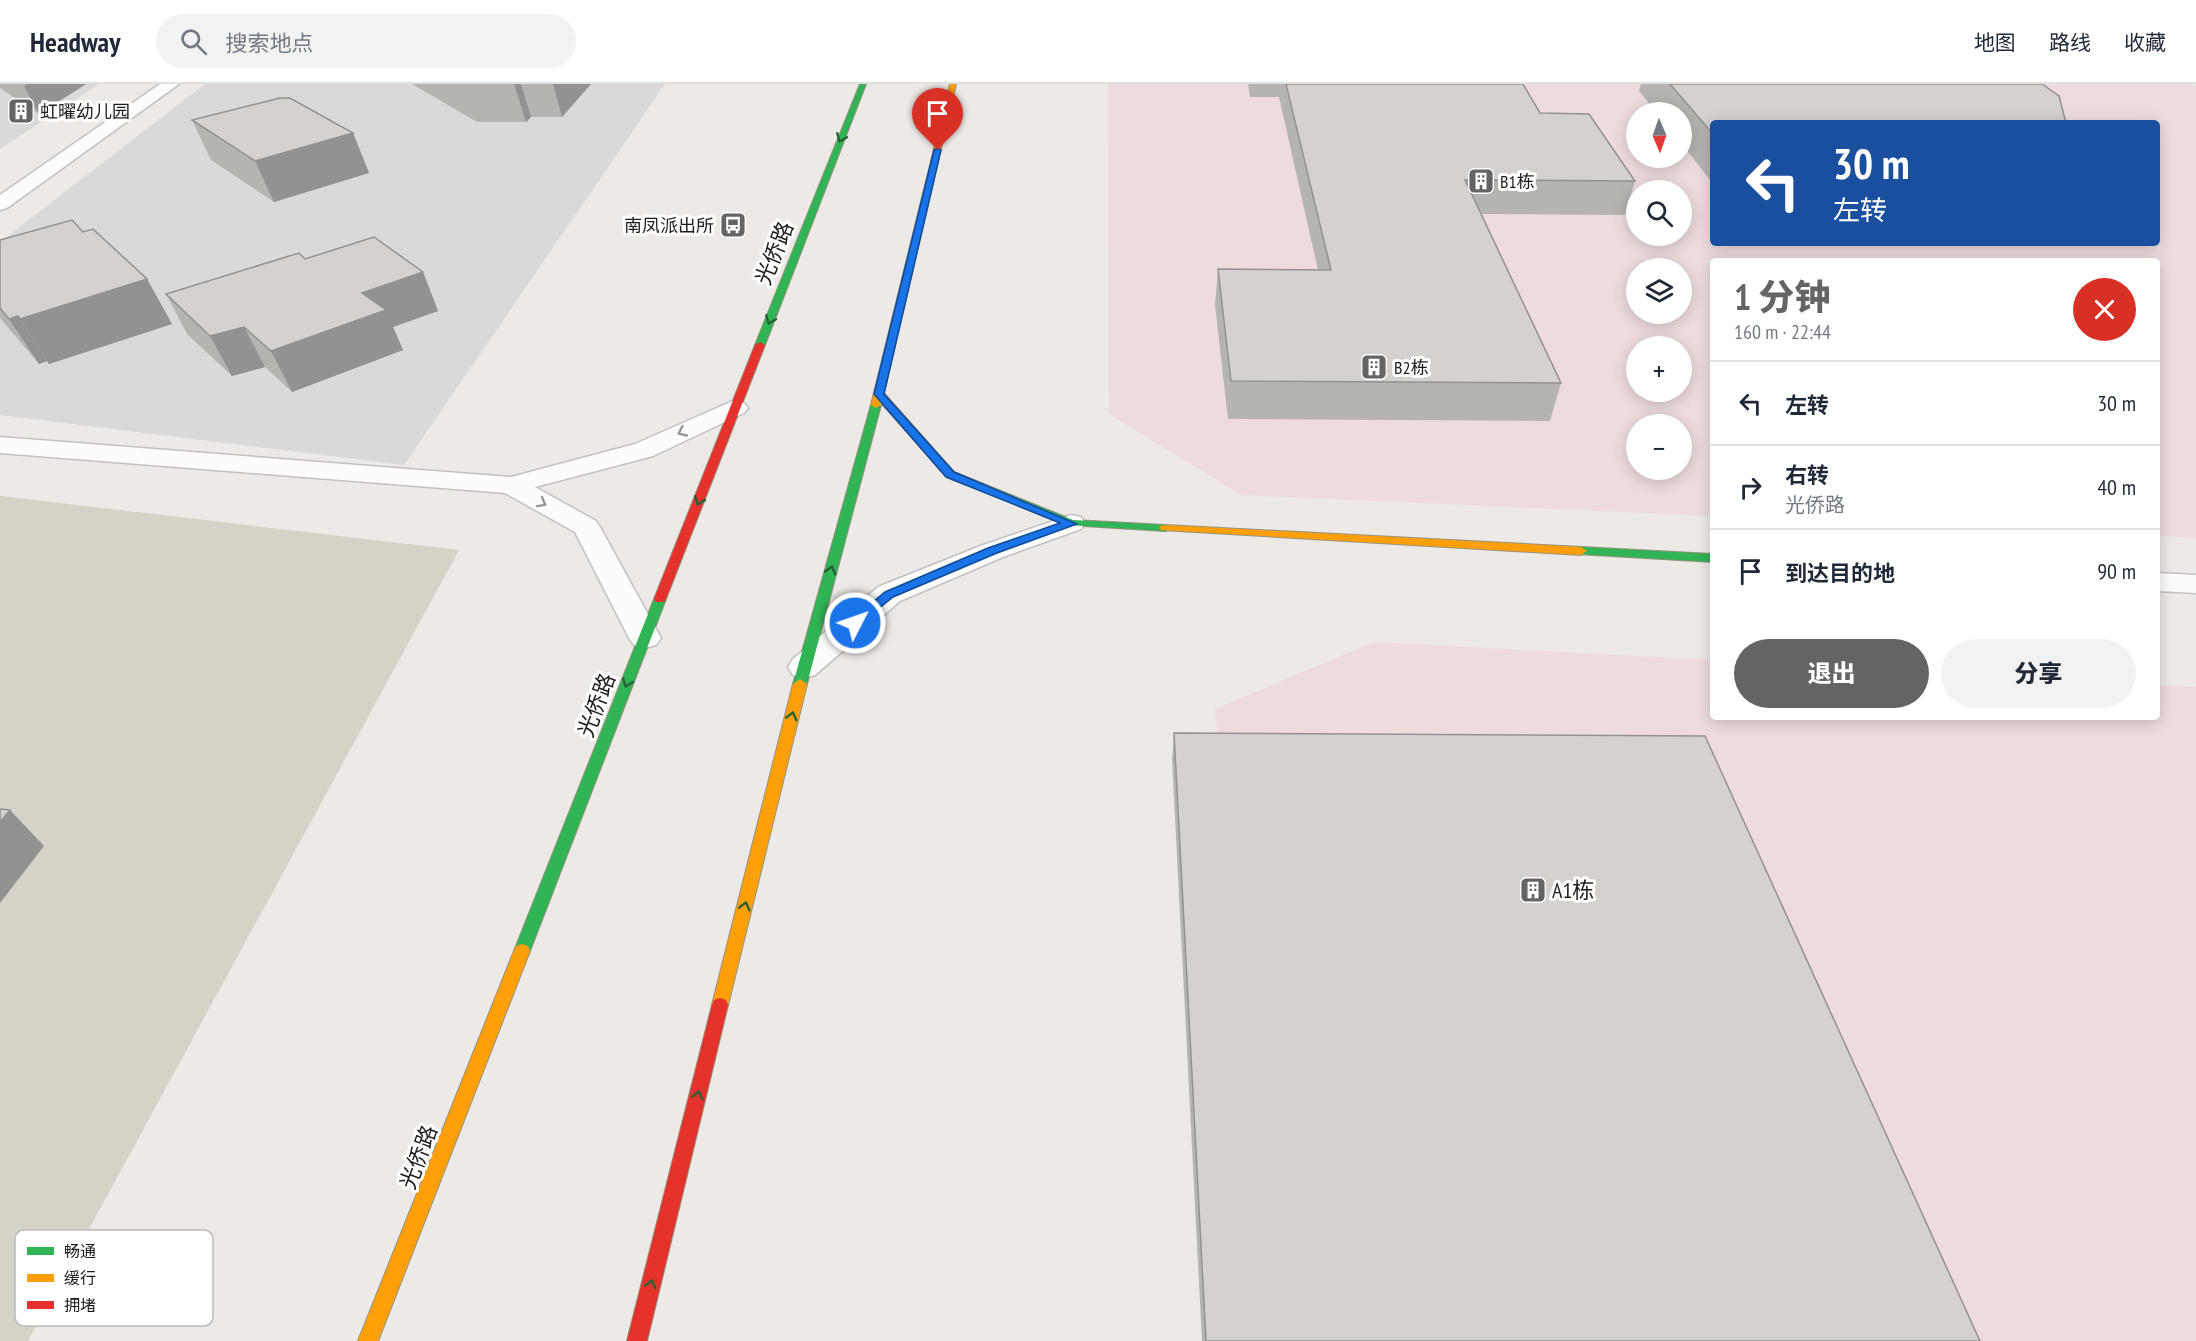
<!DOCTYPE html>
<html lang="zh">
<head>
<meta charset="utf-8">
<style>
	body { margin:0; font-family:"PT Sans Narrow","Noto Sans SC",sans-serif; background:#f2f2f3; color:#1f2937; height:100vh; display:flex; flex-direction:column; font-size:22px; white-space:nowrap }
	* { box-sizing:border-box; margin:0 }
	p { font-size:20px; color:#747a83 }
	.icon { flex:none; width:33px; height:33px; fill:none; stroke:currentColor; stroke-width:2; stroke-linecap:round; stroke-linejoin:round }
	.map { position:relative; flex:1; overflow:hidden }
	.drawer { position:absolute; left:1710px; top:174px; width:450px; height:462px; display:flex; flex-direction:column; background:#fff; border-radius:6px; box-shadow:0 3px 15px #0003 }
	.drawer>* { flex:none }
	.hud { position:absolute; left:1710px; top:36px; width:450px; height:126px; border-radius:6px; box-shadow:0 3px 15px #0003; background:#1a4fa0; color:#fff; overflow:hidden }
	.needle { width:39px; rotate:178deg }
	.buttons { position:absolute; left:1626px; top:18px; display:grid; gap:12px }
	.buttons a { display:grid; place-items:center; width:66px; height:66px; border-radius:50%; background:#fff; box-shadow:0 3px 15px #0003; font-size:30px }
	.pin { position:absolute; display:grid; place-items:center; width:51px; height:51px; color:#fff; margin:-62px -26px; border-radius:50% 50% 50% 0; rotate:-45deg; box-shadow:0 0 6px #0007 }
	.pin .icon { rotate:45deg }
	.me { position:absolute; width:66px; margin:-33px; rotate:49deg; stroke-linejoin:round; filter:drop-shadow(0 0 4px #0008) }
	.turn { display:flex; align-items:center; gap:21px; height:126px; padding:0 24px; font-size:27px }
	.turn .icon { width:78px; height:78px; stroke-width:2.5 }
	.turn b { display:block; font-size:42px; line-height:51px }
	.round { display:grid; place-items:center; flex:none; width:63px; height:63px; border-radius:32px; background:#f2f2f3 }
	.head { display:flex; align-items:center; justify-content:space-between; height:102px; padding:0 24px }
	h1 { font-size:36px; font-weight:800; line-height:45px; color:#656463 }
	.cta { display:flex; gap:12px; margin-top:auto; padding:12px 24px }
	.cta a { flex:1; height:69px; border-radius:36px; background:#656463; color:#fff; font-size:24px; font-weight:800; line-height:69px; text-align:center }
	.cta a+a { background:#f2f2f3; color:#1f2937 }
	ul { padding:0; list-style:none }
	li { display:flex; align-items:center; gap:18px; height:84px; padding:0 24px; border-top:2px solid #e0e1e3 }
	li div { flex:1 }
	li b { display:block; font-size:22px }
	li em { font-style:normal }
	header { display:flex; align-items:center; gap:36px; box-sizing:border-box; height:84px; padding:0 30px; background:#fff; border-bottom:2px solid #e0e1e3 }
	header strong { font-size:28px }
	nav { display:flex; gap:33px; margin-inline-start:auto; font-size:21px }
	.search { width:420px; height:54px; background:#f2f2f3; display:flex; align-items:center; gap:15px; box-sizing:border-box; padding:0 21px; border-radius:33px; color:#747a83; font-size:22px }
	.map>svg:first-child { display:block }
	.residential { fill:#dbd9d7 }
	.commercial { fill:#eedcdd; fill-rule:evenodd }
	.construction { fill:#d5d2c7 }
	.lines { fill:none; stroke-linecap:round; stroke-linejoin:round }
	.street-casing { stroke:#c3c1c0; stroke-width:3 }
	.fast-casing { stroke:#96937e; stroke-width:2 }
	.slow-casing { stroke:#96937e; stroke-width:2 }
	.jam-casing { stroke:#96937e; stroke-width:2 }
	.street { fill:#fcfcfb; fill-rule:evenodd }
	.fast { fill:#30b455; fill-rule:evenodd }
	.slow { fill:#ff9f0a; fill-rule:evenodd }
	.jam { fill:#e5322d; fill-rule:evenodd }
	.wall { fill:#b6b4b1 }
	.shaded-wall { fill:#949290 }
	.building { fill:#d4d1ce; stroke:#949290; stroke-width:1.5 }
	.oneway { stroke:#266136 }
	.oneway2 { stroke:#989897 }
	.route { fill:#1a73e8; stroke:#114b97; stroke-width:1.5 }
	.labels { text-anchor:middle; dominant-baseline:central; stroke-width:6; stroke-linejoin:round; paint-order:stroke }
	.far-poi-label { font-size:18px; fill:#1d1d1d; stroke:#fff; text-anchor:start }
	.street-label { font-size:22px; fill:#1d1d1d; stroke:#fff }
	.poi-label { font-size:22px; fill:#1d1d1d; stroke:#fff; text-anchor:start }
	.key { fill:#fff; stroke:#bbb; stroke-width:1.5 }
	.key-label { font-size:16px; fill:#1d1d1d }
</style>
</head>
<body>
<header>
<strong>Headway</strong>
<div class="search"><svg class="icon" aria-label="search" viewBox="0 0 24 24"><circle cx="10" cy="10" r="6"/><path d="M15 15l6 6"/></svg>搜索地点</div>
<nav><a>地图</a><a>路线</a><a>收藏</a></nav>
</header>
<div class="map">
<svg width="2196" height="1257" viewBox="0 0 2196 1257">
	<rect width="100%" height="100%" fill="#ece9e6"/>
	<g class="residential">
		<path d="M0 0H99L0 65Z"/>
		<path d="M205 0H665L404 381 0 331V158Z"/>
	</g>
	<g class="commercial">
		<path d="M1108 0H2188L2196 2V454L2157 452V177H1713V432L1241 411 1109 330ZM1636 28H1682V74H1636ZM1713 39H2157V159H1713ZM1636 106H1682V152H1636ZM1636 184H1682V230H1636ZM1636 262H1682V308H1636ZM1636 340H1682V386H1636Z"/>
		<path d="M1374 558 1713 576V633H2157V601L2196 603V1257H1272L1215 625Z"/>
	</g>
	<path class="construction" d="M0 412 459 466 28 1257H0Z"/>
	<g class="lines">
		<defs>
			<g id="street">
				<path d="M160 0H179L7 124 0 126V111Z"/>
				<path d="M735 316 744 319 748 324 744 329 653 372 535 403 596 437 600 443 661 554 656 561 645 564 634 561 629 554 575 448 505 409 0 369V353L511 393 635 360Z"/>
				<path d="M1071 431 1081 433 1085 439 1081 445 1003 473 900 517 815 591 804 594 793 591 788 583 793 575 878 503 983 461Z"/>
				<path d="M2157 489 2196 491V509L2157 507Z"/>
			</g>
			<g id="fast">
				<path d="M860 0H866L765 261 757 263 755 261Z"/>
				<path d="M879 307 883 308 954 388 1073 436 1165 441 1171 444 1165 447 1067 441 946 392 875 312V308Z"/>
				<path d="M876 318 881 321 807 600 800 605 793 600 871 321Z"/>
				<path d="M1581 463 1713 470V478L1577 470 1575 467Z"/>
				<path d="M660 511 666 515 530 867 528 872 522 874 516 872 514 867 654 515Z"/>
			</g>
			<g id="slow">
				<path d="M950 0H956L881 321 876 324 871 321Z"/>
				<path d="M1165 441 1581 463 1587 467 1581 471 1161 446 1159 444 1161 442Z"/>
				<path d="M800 595 807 600 728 921 726 926 720 928 714 926 712 921 793 600Z"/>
				<path d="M522 860 528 862 530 867 378 1257H358L516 862Z"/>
			</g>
			<g id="jam">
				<path d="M760 258 765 261 666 515 664 518H656L654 515 755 261Z"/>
				<path d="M720 914 726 916 728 921 647 1257H627L712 921 714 916Z"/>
			</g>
		</defs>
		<use href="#street" class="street-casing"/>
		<use href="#fast" class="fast-casing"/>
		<use href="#slow" class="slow-casing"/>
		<use href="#jam" class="jam-casing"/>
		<use href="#street" class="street"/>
		<use href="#fast" class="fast"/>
		<use href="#slow" class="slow"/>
		<use href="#jam" class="jam"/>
	</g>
	<g class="wall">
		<path d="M0 0H86L39 30 0 4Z"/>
		<path d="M412 0H591L562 33H531L526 38H477Z"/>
		<path d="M1248 0H1523L1540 29 1635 97 1625 131 1481 130 1561 299 1550 337 1228 335 1215 221 1218 185 1318 186 1279 13H1250Z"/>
		<path d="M1641 0H2042L1713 39V100L1682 60V28H1656L1639 7Z"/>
		<path d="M192 36 353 49 369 89 274 118 211 76Z"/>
		<path d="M83 148 147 195 172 240 49 280 47 277 39 280 0 234V156Z"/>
		<path d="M305 175 423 188 438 227 393 243 403 266 292 308 265 283 232 292 187 250 166 210Z"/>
		<path d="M1174 649 1980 1257H1202L1172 675Z"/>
	</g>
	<g class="shaded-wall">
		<path d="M27 0H86L39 30 24 2Z"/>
		<path d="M514 0H521L531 33 526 38Z"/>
		<path d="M553 0H591L562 33Z"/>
		<path d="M353 49 369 89 274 118 255 77Z"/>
		<path d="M423 188 438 227 393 243 403 266 292 308 271 267 362 209Z"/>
		<path d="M147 195 172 240 49 280 20 235Z"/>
		<path d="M18 232 47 277 39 280 9 235Z"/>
		<path d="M244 243 265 283 232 292 210 252Z"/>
		<path d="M10 726 44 762 0 819V738Z"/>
	</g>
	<g class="building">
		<path d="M1286 0H1523L1540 29 1589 30 1635 97 1465 96 1561 299 1231 297 1218 185 1331 186Z"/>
		<path d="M1670 0H2042L2059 12 2066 39H1713V50Z"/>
		<path d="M280 14H290L353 49 255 77 192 36Z"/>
		<path d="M72 136 83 148 93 145 147 195 20 235 18 232 9 235 0 224V156Z"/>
		<path d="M374 153 423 188 362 209 386 226 271 267 244 243 210 252 166 210 299 169 305 175Z"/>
		<path d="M1174 649 1705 652 1980 1257H1206Z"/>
		<path d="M0 725 10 726 0 738Z"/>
	</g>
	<defs><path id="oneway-chevron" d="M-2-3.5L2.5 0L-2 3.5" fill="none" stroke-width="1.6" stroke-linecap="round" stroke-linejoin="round" transform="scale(1.5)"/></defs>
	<g class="oneway">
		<use href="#oneway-chevron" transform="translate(841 54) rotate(112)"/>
		<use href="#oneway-chevron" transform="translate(770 236) rotate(112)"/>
		<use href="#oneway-chevron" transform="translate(699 417) rotate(111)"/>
		<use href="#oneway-chevron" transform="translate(831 486) rotate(-75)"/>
		<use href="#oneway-chevron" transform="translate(627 599) rotate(111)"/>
		<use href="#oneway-chevron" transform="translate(792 632) rotate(-76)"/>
		<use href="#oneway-chevron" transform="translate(745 822) rotate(-76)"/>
		<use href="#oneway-chevron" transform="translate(698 1011) rotate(-76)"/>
		<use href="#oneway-chevron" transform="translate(651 1200) rotate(-76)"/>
	</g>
	<g class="oneway2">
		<use href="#oneway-chevron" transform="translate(682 348) rotate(155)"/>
		<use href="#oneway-chevron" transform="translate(542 419) rotate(29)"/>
	</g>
	<path class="route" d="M938 64 941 66 884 310 954 388 1077 440 997 469 893 513 855 544 851 542V536L885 508 988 464 1060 439 946 393 874 310 934 66Z"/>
	<defs>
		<symbol id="building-square" viewBox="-11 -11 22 22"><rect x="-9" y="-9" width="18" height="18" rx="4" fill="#656463" stroke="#fff"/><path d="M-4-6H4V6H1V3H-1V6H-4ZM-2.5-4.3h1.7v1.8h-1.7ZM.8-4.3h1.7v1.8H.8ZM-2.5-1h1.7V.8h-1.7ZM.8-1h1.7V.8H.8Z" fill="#fff"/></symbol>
		<symbol id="bus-square" viewBox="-11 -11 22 22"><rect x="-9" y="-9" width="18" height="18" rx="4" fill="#656463" stroke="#fff"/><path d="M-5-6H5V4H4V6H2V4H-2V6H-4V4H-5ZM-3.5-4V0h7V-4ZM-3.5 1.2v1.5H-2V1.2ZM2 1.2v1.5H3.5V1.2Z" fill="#fff"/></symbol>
	</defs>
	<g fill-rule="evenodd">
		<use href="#building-square" x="6" y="12" width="30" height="30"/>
		<use href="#building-square" x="1466" y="82" width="30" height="30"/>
		<use href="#bus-square" x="718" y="126" width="30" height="30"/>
		<use href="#building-square" x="1359" y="268" width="30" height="30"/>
		<use href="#building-square" x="1518" y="791" width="30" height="30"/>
	</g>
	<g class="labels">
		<g class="far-poi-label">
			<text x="40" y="27">虹曜幼儿园</text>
			<text x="1500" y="97">B1栋</text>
			<text x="714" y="141" text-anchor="end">南凤派出所</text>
			<text x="1394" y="283">B2栋</text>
		</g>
		<g class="street-label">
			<text transform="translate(774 169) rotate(-68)">光侨路</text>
			<text transform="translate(596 621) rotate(-69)">光侨路</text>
			<text transform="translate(418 1073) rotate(-69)">光侨路</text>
		</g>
		<g class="poi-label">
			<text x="1552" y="806">A1栋</text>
		</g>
	</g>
	<rect x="15" y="1146" width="198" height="96" rx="9" class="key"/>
	<rect x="27" y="1163" width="27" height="8" fill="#30b455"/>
	<rect x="27" y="1190" width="27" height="8" fill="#ff9f0a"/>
	<rect x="27" y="1217" width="27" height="8" fill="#e5322d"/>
	<g class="key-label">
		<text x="64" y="1173">畅通</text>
		<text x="64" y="1200">缓行</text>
		<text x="64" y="1227">拥堵</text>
	</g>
</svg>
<div class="buttons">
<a><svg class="needle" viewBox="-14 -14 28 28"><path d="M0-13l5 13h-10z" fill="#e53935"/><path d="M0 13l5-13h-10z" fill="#747a83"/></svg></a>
<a><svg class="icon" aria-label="search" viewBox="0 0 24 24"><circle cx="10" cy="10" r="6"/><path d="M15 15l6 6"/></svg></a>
<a><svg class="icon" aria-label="layers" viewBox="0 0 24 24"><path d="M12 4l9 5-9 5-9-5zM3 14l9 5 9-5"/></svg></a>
<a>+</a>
<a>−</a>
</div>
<div class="pin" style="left:938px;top:66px;background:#d93025"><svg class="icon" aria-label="arrive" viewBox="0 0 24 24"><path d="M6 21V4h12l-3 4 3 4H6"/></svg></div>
<svg class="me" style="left:855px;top:539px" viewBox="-20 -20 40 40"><circle r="17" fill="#1a73e8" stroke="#fff" stroke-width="3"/><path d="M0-11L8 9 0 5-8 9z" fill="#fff"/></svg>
<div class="hud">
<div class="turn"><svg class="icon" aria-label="left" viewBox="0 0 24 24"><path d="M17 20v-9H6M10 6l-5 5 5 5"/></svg><div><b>30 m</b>左转</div></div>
</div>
<section class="drawer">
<div class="head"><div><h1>1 分钟</h1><p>160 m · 22:44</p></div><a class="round" style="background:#d93025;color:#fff"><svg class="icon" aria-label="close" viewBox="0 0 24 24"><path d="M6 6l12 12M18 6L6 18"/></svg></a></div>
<ul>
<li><svg class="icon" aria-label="left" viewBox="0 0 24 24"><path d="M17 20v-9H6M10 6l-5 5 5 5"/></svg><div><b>左转</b></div><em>30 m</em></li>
<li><svg class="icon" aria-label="right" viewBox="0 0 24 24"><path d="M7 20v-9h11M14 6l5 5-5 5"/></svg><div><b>右转</b><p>光侨路</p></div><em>40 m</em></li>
<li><svg class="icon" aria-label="arrive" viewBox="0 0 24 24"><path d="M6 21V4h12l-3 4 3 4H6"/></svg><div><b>到达目的地</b></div><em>90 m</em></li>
</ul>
<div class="cta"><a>退出</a><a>分享</a></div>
</section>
</div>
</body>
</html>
